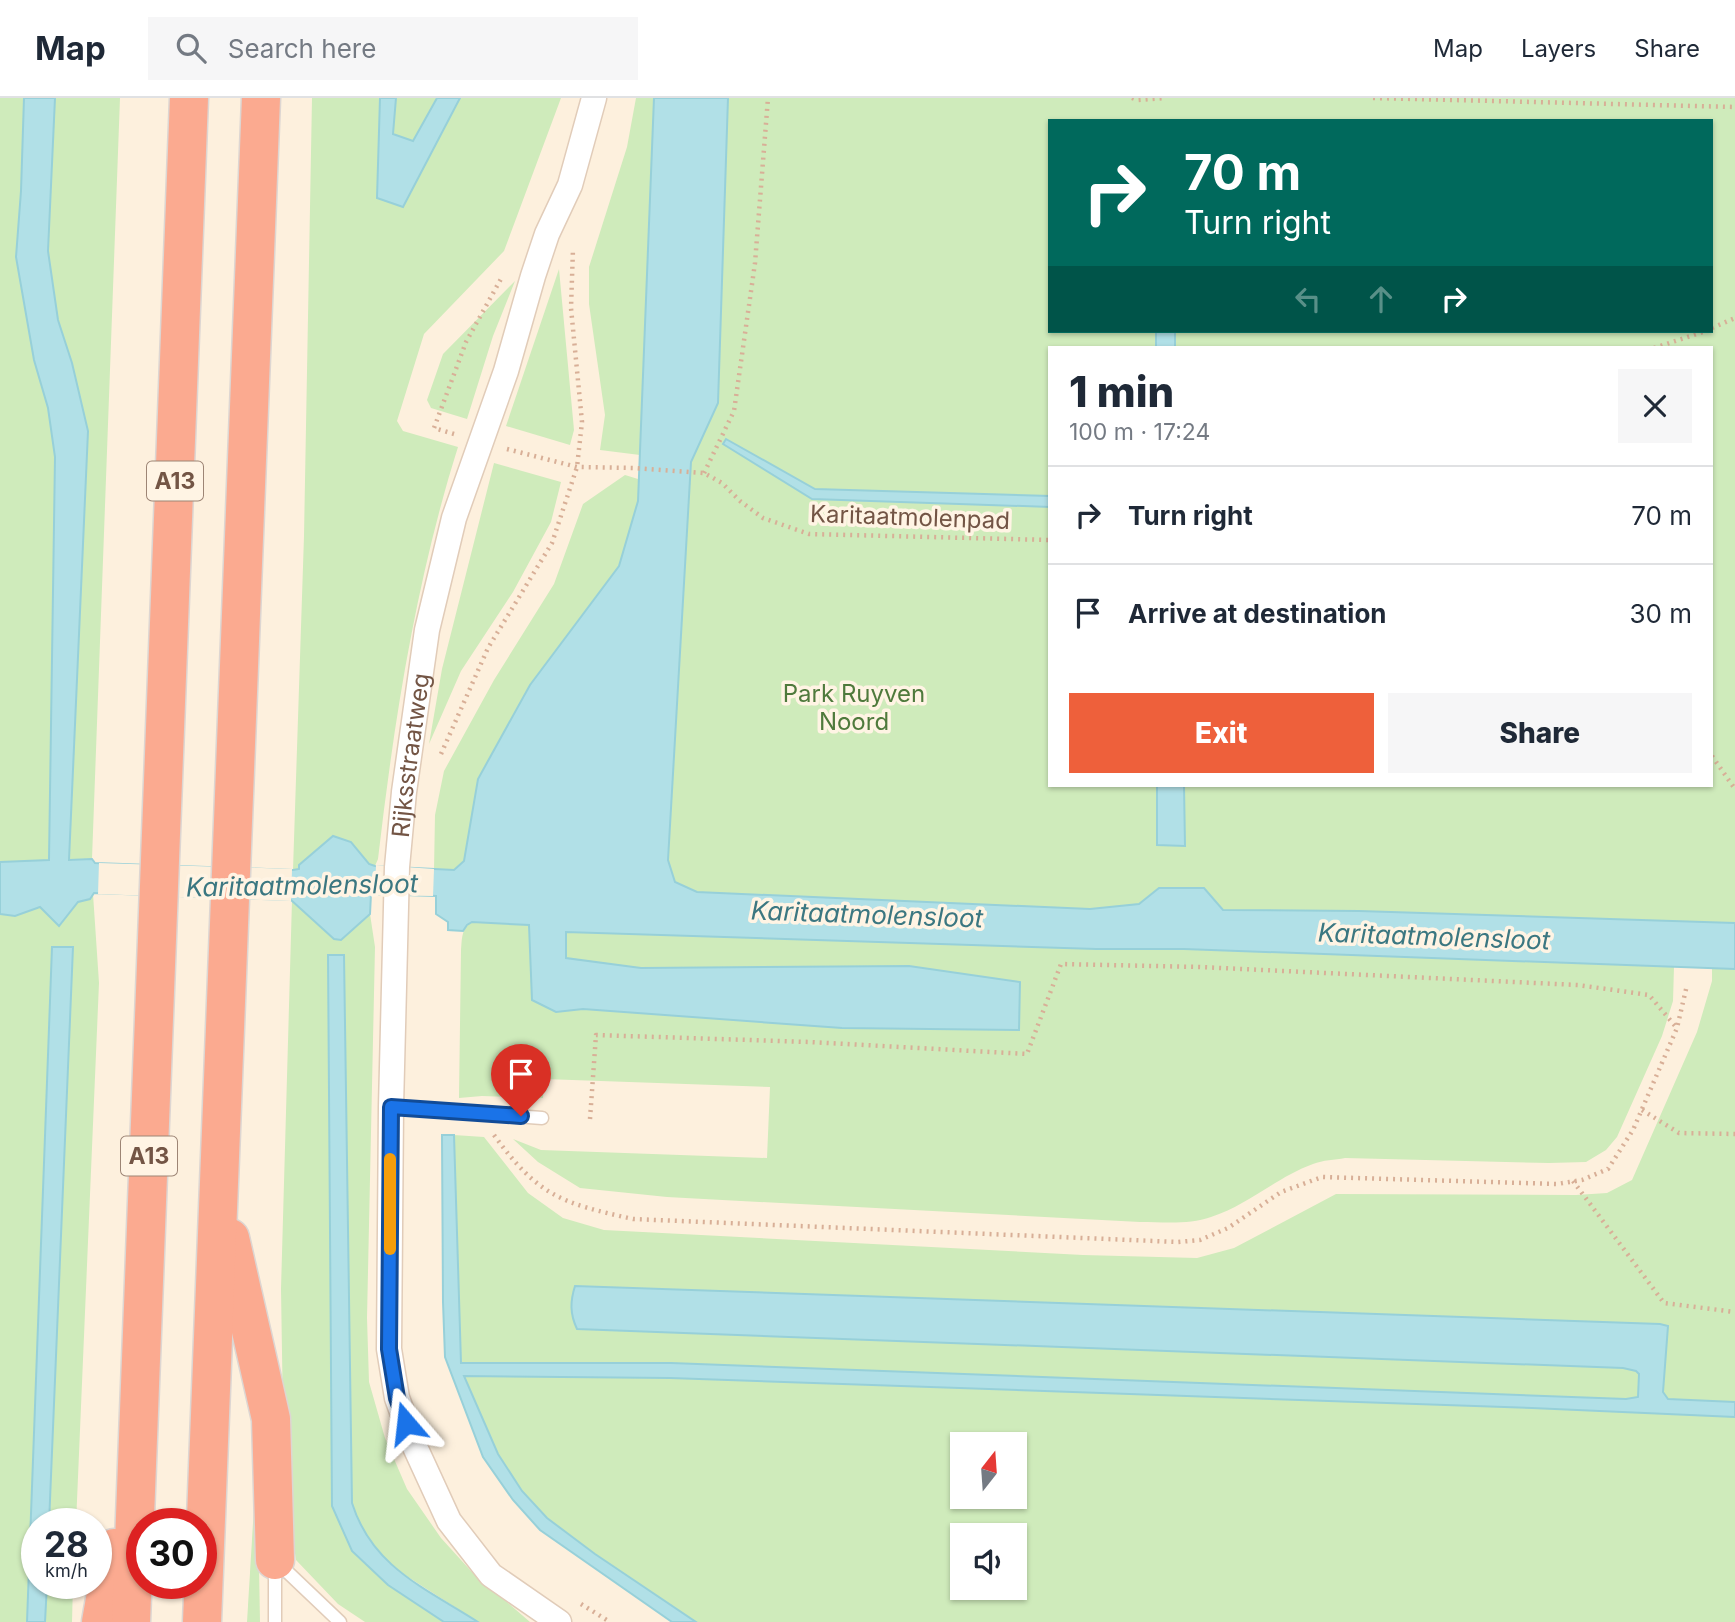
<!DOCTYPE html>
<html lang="en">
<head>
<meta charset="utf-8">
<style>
	body { margin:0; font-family:Inter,sans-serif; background:#f6f6f7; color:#1f2937; height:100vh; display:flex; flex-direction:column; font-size:26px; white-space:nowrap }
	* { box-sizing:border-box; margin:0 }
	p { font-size:23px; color:#747a83 }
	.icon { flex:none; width:38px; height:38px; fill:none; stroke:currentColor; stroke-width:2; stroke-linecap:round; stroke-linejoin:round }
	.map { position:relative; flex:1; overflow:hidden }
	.details { position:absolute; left:1048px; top:248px; width:665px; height:441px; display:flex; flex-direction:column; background:#fff; border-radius:0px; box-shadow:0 2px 5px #0004 }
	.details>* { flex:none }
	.banner { position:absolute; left:1048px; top:21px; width:665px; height:214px; border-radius:0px; box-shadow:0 2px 5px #0004; background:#00695c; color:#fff; overflow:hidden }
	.needle { width:46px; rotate:17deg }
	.fabs { position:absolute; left:950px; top:1334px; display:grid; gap:14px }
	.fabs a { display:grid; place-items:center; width:77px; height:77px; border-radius:0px; background:#fff; box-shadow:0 2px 5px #0004; font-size:35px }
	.speed { position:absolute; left:21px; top:1410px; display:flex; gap:14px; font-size:35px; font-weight:700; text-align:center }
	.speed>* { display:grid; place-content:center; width:91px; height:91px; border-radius:50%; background:#fff; box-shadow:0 2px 5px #0004; line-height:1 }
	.speed small { font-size:18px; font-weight:400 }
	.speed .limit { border:10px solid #d22; background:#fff; color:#111 }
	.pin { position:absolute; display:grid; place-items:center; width:60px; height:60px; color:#fff; margin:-72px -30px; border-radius:50% 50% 50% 0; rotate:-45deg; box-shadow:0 0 7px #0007 }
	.pin .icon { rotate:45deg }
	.me { position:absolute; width:77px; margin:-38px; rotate:343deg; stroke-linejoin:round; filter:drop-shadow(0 0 5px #0008) }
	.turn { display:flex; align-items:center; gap:24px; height:147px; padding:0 21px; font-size:32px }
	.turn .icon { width:91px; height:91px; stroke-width:2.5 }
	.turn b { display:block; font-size:49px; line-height:60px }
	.lanes { display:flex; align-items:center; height:66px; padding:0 21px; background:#0003; justify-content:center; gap:35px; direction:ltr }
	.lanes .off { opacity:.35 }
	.round { display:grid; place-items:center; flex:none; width:74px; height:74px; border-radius:0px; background:#f6f6f7 }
	.overview { display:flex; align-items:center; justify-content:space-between; height:119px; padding:0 21px }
	h1 { font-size:42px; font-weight:800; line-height:52px }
	.action { display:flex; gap:14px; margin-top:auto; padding:14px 21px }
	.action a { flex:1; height:80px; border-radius:0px; background:#ee603b; color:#fff; font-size:28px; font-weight:800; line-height:80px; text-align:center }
	.action a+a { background:#f6f6f7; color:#1f2937 }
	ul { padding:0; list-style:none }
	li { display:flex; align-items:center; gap:21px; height:98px; padding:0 21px; border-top:2px solid #e0e1e3 }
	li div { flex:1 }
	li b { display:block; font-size:26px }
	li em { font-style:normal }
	header { display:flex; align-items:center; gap:42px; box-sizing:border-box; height:98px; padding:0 35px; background:#fff; border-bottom:2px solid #e0e1e3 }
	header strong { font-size:33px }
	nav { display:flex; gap:38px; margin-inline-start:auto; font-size:24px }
	.search { width:490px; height:63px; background:#f6f6f7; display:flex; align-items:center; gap:18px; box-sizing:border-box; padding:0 24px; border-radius:0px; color:#747a83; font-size:26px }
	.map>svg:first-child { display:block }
	.green { fill:#cfebbb; fill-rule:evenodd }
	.water { fill:#b1e0e7; stroke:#97d0d9; stroke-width:2 }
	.pier { fill:#fdf0dd }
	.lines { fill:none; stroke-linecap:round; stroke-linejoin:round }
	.lane-casing { stroke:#e1ccb9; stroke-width:15 }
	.street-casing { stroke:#e1ccb9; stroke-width:27 }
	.highway-casing { stroke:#ddd6d2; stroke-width:41 }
	.path { stroke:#d8af97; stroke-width:4.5; stroke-dasharray:2 5; stroke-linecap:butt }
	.lane { stroke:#fff; stroke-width:12 }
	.street { stroke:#fff; stroke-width:24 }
	.highway { stroke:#fbaa90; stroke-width:38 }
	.route-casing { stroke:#114b97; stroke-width:18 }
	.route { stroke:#1a73e8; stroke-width:12 }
	.slow { stroke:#f59e0b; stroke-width:12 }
	.labels { text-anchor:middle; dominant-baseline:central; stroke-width:7; stroke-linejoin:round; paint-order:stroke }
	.shield { fill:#fff4e4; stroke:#9d8575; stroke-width:2 }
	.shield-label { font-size:23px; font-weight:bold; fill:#735545 }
	.street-label { font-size:24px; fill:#735545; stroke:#fff4e4 }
	.park-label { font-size:24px; fill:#4f7a3c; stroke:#fff4e4 }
	.water-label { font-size:26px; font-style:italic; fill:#3b7781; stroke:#fff4e4 }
</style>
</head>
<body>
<header>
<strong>Map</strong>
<div class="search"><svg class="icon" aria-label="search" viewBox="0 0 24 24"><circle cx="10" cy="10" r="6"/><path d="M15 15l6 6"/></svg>Search here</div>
<nav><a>Map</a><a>Layers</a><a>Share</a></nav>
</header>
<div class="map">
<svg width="1735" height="1524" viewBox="0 0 1735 1524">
	<rect width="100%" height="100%" fill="#fdf0dd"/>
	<g class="green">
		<path d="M0 0H24L21 93 16 159 34 262 48 310 55 359 49 763 0 764Z"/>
		<path d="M55 0H120L92 761 69 763 88 333 72 265 58 222 48 153Z"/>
		<path d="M312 0H380L377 99 402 109 460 0H561L504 153 424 236 397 323 403 333 458 349C416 482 394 623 378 761L375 768 369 766 351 744 299 771 293 772 304 438Z"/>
		<path d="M396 0H437L413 43 393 36Z"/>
		<path d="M636 0H654L640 357 600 352 605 317 589 206V169L627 49Z"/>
		<path d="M707 0H1735V837L638 801ZM1050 23H1712V233H1050ZM1050 250H1712V688H1050Z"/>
		<path d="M559 171 574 332 570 347 506 328Z"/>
		<path d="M515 183 493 238 467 321 431 310 427 302 443 256Z"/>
		<path d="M494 365 561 384 551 424 513 494 461 573 429 646 442 571Z"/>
		<path d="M625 377 638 381V403L619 468 530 587 478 681 464 763 454 772H434L435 717 444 673 494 582 554 486 583 406Z"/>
		<path d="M93 796 99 885 76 1426H49L73 850 52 849 27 1524H0V816C17 818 28 812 44 809 60 806 75 805 90 801Z"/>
		<path d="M292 802 334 841H342L370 816 375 849 367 1220 369 1284 385 1340 407 1391 441 1440 471 1473 530 1524H478L391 1468 359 1428 352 1405 343 857 328 858 332 1408 388 1487 444 1524H365L338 1506 296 1462 284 1382 281 1191Z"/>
		<path d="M472 824 529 827 532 902 556 914 583 911 842 930 1019 932 909 868 641 870 566 860V834L1096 851H1184L1674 869 1673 903 1662 938 1617 1039 1606 1052 1586 1064 1549 1065 1345 1060C1335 1062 1323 1062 1313 1066 1277 1079 1248 1107 1211 1119 1189 1127 1163 1124 1140 1124L667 1099 580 1090 538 1064 513 1041 541 1052 767 1060 770 989 544 981 543 1000 482 998 459 1000 461 853C462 842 461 830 472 824Z"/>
		<path d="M1712 870 1735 871V1304L1668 1301 1663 1294 1664 1268 1623 1270 1636 1273 1639 1276 1638 1299 1626 1301 671 1265H461L454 1037 484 1039 528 1095 563 1120 604 1132 1083 1157 1197 1160 1234 1150 1336 1096 1576 1097 1607 1095 1632 1082 1697 934 1712 883Z"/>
		<path d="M464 1278 670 1280 1532 1310 1735 1319V1524H696L595 1456 547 1420 522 1393 498 1356ZM962 1346H1015V1398H962ZM962 1437H1015V1489H962Z"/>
		<path d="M257 1359 260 1524H247Z"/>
		<path d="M47 1486H73L72 1524H45Z"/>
	</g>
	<g class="water">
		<path d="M24 0H55L48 153 58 222 72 265 88 333 69 762 92 761 95 765 293 772 299 771V767L333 738 351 744 369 766 375 768 454 772 464 763 478 681 530 587 619 468 638 403 654 0H728L718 305 691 364 668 762 675 784 697 794 1090 811 1139 806 1159 790H1204L1223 812 1359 813 1735 825V871L1184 851H1096L566 834V860L641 870 909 868 1020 884 1019 932 842 930 583 911 556 914 532 902 529 827 472 824 467 827 463 833 448 832V824L436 816V798L371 796 370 816 341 842 334 841 291 802 94 795 90 801 78 804 59 828 40 809 15 818 0 816V764L49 762 55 359 48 310 34 262 16 159 21 93Z"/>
		<path d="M380 0H396L393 36 413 43 437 0H460L403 109 377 100Z"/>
		<rect x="1156" y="233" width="19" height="17"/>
		<path d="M726 341 815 391 1050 398V409L812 401 723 346Z"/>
		<path d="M1157 688H1184L1185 748 1157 747Z"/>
		<path d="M52 849H73L49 1426H37V1486H47L45 1524H27Z"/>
		<path d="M328 857H344L352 1405C372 1469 425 1490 478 1524H444L388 1487 352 1453 332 1408Z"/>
		<path d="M442 1037H454L461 1265H671L1626 1301 1638 1299 1639 1276 1636 1273 1623 1270 577 1231C570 1216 570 1204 575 1188L1660 1226 1668 1228 1663 1294 1668 1301 1735 1304V1319L1532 1310 670 1280 464 1278 498 1356 522 1393 547 1420 595 1456 696 1524H672L540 1432 513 1402 483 1359 445 1259 443 1204Z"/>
	</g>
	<g class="pier">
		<path d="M99 765 292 771 291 803 98 796Z"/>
		<path d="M376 767 434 771 433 798 375 797Z"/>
	</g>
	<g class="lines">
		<defs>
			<g id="lane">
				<path d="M391 1009 542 1020"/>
				<path d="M278 1465 340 1524"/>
				<path d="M275 1524V1465"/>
			</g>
			<g id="street">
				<path id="s1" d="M559 1524 491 1477 449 1423 415 1349 397 1300 389 1251 391 1009 397 769 404 694 427 532 454 420 506 273 533 178 547 136 570 87 594 0"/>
			</g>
			<g id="highway">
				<path d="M230 1140 271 1321 275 1462"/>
				<path d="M101 1524 114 1450"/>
				<path d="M131 1524 189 0"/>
				<path d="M202 1524 261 0"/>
			</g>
		</defs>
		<use href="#lane" class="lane-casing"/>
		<use href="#street" class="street-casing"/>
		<use href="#highway" class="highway-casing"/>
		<g class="path">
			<path d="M1132 0 1137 2 1166 0"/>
			<path d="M1373 0 1735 9"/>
			<path d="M1712 230 1735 220"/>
			<path d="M1654 250 1706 233"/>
			<path d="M454 336 434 330 466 244 502 179"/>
			<path d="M507 351 577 369 633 370 704 375 722 385 740 403 763 420 809 436 1050 442"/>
			<path d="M704 375 734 313 755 165 768 0"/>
			<path d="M441 656 488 550 552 445 577 369 582 324 571 210 573 151"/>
			<path d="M1712 658 1735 691"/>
			<path d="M1642 1012 1679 1035 1735 1036"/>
			<path d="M590 1021 596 937 810 944 1027 956 1061 866 1200 869 1578 887 1649 897 1676 929"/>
			<path d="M494 1037C538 1098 561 1105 633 1121L1178 1144 1200 1142 1228 1130 1281 1094 1322 1079 1557 1086 1582 1082 1608 1071 1633 1032 1677 930 1687 887"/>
			<path d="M1573 1083 1664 1205 1735 1214"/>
			<path d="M581 1506 610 1524"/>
		</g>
		<use href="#lane" class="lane"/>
		<use href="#street" class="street"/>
		<use href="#highway" class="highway"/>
	</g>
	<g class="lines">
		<defs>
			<path id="route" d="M406 1325 397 1300 389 1251 391 1009 521 1018"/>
		</defs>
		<use href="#route" class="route-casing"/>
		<use href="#route" class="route"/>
		<path class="slow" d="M390 1151V1061"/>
	</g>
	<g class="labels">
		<g class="shield">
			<rect x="147" y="363.5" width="56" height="39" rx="5"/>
			<rect x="121" y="1038.5" width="56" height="39" rx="5"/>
		</g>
		<g class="shield-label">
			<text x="175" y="383">A13</text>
			<text x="149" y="1058">A13</text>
		</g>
		<g class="street-label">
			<text transform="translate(910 419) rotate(2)">Karitaatmolenpad</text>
			<text stroke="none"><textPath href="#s1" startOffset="929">Rijksstraatweg</textPath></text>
		</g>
		<g class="park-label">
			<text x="854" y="595">Park Ruyven<tspan x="854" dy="28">Noord</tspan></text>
		</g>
		<g class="water-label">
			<text transform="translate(302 787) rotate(-1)">Karitaatmolensloot</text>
			<text transform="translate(867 816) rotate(2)">Karitaatmolensloot</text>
			<text transform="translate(1434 838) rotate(2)">Karitaatmolensloot</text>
		</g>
	</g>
</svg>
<div class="fabs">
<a><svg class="needle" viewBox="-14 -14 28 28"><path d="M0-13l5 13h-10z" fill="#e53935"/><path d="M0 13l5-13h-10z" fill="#747a83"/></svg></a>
<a><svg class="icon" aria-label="sound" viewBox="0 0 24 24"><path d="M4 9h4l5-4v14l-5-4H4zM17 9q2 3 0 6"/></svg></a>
</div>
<div class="speed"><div>28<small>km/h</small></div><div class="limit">30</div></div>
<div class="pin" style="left:521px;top:1018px;background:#d93025"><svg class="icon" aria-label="arrive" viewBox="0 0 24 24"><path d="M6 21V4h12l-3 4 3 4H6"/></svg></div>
<svg class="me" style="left:406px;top:1325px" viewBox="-20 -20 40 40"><path d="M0-17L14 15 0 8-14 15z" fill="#1a73e8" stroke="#fff" stroke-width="4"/></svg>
<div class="banner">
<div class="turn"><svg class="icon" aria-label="right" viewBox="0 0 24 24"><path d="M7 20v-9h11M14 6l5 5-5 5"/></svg><div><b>70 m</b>Turn right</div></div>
<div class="lanes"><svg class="icon off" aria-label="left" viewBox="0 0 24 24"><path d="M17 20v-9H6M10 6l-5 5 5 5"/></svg><svg class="icon off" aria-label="ahead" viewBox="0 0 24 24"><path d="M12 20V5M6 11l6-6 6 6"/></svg><svg class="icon" aria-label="right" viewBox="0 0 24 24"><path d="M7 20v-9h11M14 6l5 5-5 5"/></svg></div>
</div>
<section class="details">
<div class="overview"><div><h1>1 min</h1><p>100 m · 17:24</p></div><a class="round"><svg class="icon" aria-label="close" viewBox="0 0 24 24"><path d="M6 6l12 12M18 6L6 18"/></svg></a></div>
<ul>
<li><svg class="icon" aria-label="right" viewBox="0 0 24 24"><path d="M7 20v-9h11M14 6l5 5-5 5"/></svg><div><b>Turn right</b></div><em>70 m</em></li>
<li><svg class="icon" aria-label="arrive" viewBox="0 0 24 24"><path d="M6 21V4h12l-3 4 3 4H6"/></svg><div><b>Arrive at destination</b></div><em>30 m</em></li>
</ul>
<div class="action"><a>Exit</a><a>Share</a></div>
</section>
</div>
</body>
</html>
